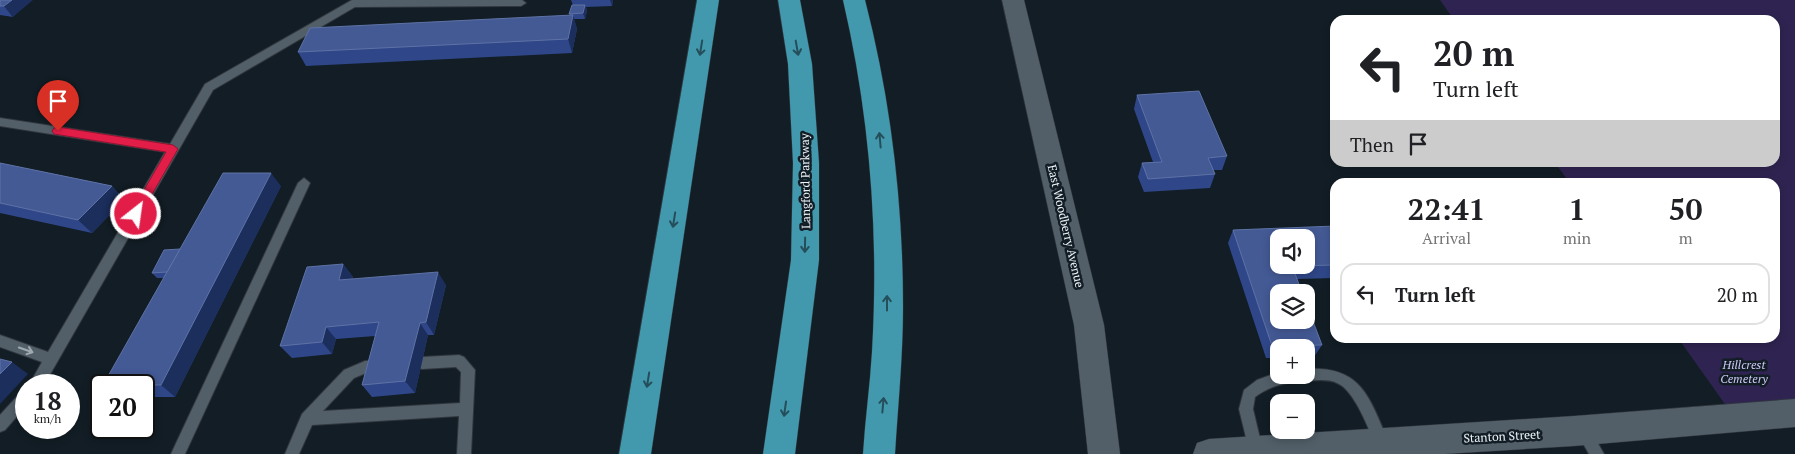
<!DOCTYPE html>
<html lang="en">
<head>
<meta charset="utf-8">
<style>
	body { margin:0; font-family:"PT Serif",serif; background:#f6f6f6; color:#202124; height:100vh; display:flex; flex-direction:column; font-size:19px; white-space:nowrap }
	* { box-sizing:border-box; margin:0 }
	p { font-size:16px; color:#757577 }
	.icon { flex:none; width:28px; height:28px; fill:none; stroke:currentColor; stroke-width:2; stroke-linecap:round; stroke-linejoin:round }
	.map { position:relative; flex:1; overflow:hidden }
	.details { position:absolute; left:1330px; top:178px; width:450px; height:165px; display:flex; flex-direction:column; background:#fff; border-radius:15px; box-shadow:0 2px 8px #0003 }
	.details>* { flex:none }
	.guide { position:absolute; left:1330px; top:15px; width:450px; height:152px; border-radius:15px; box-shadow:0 2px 8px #0003; background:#fff; color:#202124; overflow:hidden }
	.controls { position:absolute; left:1270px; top:229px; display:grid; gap:10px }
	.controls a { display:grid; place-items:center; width:45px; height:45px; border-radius:10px; background:#fff; box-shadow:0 2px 8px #0003; font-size:25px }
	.speed { position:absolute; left:15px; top:374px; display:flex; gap:10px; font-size:25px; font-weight:700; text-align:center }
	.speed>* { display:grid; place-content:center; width:65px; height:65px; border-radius:50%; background:#fff; box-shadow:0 2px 8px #0003; line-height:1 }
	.speed small { font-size:12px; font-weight:400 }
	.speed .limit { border:2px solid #111; border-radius:8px; background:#fff; color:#111 }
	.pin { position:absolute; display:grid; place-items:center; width:42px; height:42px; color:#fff; margin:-51px -21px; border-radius:50% 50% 50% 0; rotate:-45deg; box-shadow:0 0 5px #0007 }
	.pin .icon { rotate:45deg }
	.me { position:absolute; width:55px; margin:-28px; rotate:30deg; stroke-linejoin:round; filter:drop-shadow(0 0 4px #0008) }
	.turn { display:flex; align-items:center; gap:18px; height:105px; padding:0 20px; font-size:22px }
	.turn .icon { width:65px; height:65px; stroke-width:2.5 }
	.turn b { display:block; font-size:35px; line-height:42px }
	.then { display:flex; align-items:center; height:48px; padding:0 20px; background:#0003; gap:10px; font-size:19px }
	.eta { display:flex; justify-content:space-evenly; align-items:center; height:85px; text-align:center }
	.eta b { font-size:30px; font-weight:700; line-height:35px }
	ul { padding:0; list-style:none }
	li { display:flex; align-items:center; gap:15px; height:62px; margin:0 10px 8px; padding:0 10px; border:2px solid #e0e0e0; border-radius:15px }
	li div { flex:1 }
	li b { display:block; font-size:19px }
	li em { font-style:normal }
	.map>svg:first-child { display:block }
	.green { fill:#2f2451 }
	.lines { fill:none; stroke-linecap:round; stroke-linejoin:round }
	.service-casing { stroke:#30363d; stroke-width:2 }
	.tertiary-casing { stroke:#30363d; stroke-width:1 }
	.motorway-casing { stroke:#30363d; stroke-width:1 }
	.service { fill:#525f68; fill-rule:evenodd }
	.tertiary { fill:#525f68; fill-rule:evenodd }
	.motorway { fill:#4298ac; fill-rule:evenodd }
	.wall { fill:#2f4789 }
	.shaded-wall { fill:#1b2e5c }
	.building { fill:#445a95; stroke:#5e72a5; fill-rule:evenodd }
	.oneway { stroke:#254e5b }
	.oneway2 { stroke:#9faab0 }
	.route { fill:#e11d48; stroke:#92132f }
	.labels { text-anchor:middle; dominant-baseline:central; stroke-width:5; stroke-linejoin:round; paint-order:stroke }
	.street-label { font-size:12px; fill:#ecf4f9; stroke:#121d25 }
	.park-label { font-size:12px; font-style:italic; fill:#cec8f5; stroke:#121d25 }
</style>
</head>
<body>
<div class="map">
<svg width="1795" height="454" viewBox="0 0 1795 454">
	<rect width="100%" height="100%" fill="#121d25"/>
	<path class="green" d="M1440 0H1795V402L1727 407 1678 338H1775V182H1569L1555 163 1775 162V20H1454Z"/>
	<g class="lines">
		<defs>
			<g id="service">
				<path d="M352 0H522L526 3 521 6 355 7 213 90 44 385H29L42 362 0 347V335L48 352 165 152 0 126V118L170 144 205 84Z"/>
				<path d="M304 178 310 183 185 454H171L298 183Z"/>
				<path d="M459 355 464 357 475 370 471 454H457L459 416 312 425 299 454H285L302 414 344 370 365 361 380 360 385 362 387 366 385 370 366 373 354 378 323 411 460 403 461 372 456 367 422 369 417 367 415 363 417 359 422 357Z"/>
				<path d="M1306 369C1362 365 1370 399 1389 443L1387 448 1382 450 1377 448C1369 431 1355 390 1337 383 1327 378 1312 381 1302 381 1284 383 1270 386 1255 397L1253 409 1263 451 1262 454H1250L1239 409 1244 390 1257 380 1279 372V375H1306Z"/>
				<path d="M26 390V406L5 430 0 432V415L21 392Z"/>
				<path d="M1583 424 1588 426 1604 454H1589L1576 431 1578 426Z"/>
			</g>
			<g id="tertiary">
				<path d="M1002 0H1024L1104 325 1120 454H1088L1074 325Z"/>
				<path d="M1795 399V427L1574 446 1444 454H1193L1197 443 1209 439 1574 416Z"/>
			</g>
			<g id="motorway">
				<path d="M697 0H719L651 454H619Z"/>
				<path d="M778 0H800L812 64 819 163V260L795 454H763L791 260 793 163 788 64Z"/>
				<path d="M843 0H865C891 101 903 203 903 307 903 356 898 405 895 454H863C865 420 870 386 872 352 879 233 870 116 843 0Z"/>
			</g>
		</defs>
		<use href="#service" class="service-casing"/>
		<use href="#tertiary" class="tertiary-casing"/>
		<use href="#motorway" class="motorway-casing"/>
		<use href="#service" class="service"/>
		<use href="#tertiary" class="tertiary"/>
		<use href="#motorway" class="motorway"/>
	</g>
	<g class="wall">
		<path d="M0 0 13 17 0 15Z"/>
		<path d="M571 0H613L612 6 586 7 587 11 585 19H574L577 29 572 53 306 66 298 52 570 15 569 14 573 5Z"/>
		<path d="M1137 95 1227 156 1222 170H1213L1215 174 1210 188 1144 192 1138 177 1142 163 1153 162 1134 109Z"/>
		<path d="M0 163 112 186 124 200 92 233 0 213Z"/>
		<path d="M281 186 175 397H144V385L164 278H157L152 273 180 249Z"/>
		<path d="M1335 227V278L1297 279 1322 345 1314 357H1306V348H1279V358H1266L1228 243 1233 230Z"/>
		<path d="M343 264 353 277 352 279 446 285 434 335H428L415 393 372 397 362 385 375 336 336 339 332 354 292 358 280 346Z"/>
	</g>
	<g class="shaded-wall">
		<path d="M12 0H33L13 17 4 6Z"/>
		<path d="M610 0H613L612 6Z"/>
		<path d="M585 5 587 11 585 19 583 13Z"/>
		<path d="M573 15 577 29 572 53 568 39Z"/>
		<path d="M271 173 281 186 175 397 161 385Z"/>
		<path d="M112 186 124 200 92 233 78 220Z"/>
		<path d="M343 264 353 277 348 292 339 280Z"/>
		<path d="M438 272 446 285 434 335 426 322Z"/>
		<path d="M420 323 428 335 415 393 405 381Z"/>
		<path d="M326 327 336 339 332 354 322 342Z"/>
		<path d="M12 362 28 374 0 404V374Z"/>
	</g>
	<g class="building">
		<path d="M0 0H12L4 6H0Z"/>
		<path d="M572 5H585L583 13 569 14Z"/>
		<path d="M573 15 568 39 298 52 310 28Z"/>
		<path d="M1199 91 1227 156 1208 158 1215 174 1148 179 1142 163 1162 162 1137 95Z"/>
		<path d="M0 163 112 186 78 220 0 203Z"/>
		<path d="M223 173H271L161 385H103Z"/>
		<path d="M1335 226V265L1292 266 1302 292H1279V320H1306V303L1322 345 1272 346 1233 230ZM1279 238H1306V265H1279Z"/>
		<path d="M180 249 167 272 152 273 164 250Z"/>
		<path d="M343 264 339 280 438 272 426 322 420 323 405 381 362 385 379 322 326 327 322 342 280 346 307 267Z"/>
		<path d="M0 359 12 362 0 374Z"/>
	</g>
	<defs><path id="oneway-shaft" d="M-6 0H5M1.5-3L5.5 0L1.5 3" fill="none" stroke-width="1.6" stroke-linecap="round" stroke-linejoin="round" transform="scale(1.25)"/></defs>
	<g class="oneway">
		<use href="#oneway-shaft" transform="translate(701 48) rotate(99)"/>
		<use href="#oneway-shaft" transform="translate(797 48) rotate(80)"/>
		<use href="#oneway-shaft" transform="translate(880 140) rotate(-95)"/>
		<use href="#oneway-shaft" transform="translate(674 220) rotate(99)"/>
		<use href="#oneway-shaft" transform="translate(805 245) rotate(91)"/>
		<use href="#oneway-shaft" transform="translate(887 303) rotate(-90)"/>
		<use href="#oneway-shaft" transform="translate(648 380) rotate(99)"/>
		<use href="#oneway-shaft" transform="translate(883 405) rotate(-85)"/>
		<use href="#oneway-shaft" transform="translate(785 409) rotate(98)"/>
	</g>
	<use class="oneway2" href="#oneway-shaft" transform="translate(26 350) rotate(19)"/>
	<path class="route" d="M58 127 173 145 178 149 139 217 136 218 130 214 166 152 54 134 52 131 54 128Z"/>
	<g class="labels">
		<g class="street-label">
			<text transform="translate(805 181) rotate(-91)">Langford Parkway</text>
			<text transform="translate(1066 226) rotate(77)">East Woodberry Avenue</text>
			<text transform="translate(1502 436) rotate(-3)">Stanton Street</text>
		</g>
		<g class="park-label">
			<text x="1744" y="364">Hillcrest<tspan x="1744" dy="14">Cemetery</tspan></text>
		</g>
	</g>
</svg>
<div class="controls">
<a><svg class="icon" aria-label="sound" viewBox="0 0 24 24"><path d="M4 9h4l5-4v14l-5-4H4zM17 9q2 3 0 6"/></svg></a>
<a><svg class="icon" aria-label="layers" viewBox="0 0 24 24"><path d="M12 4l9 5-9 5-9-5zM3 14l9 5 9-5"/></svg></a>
<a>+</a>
<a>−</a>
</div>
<div class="speed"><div>18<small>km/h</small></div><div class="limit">20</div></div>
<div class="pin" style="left:58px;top:131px;background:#d93025"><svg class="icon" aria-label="arrive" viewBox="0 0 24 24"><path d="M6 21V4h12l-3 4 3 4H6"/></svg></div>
<svg class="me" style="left:136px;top:214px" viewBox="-20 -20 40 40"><circle r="17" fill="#e11d48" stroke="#fff" stroke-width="3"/><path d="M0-11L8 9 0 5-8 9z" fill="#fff"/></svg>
<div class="guide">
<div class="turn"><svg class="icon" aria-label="left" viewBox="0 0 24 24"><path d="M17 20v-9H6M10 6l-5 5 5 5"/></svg><div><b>20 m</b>Turn left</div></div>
<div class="then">Then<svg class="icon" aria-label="arrive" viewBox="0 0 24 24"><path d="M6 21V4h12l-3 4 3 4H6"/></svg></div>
</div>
<section class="details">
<div class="eta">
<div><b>22:41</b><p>Arrival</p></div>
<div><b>1</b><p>min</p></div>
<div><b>50</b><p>m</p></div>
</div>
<ul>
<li><svg class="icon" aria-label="left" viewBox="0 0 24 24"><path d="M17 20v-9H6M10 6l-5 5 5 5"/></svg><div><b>Turn left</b></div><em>20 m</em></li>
</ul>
</section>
</div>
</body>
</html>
